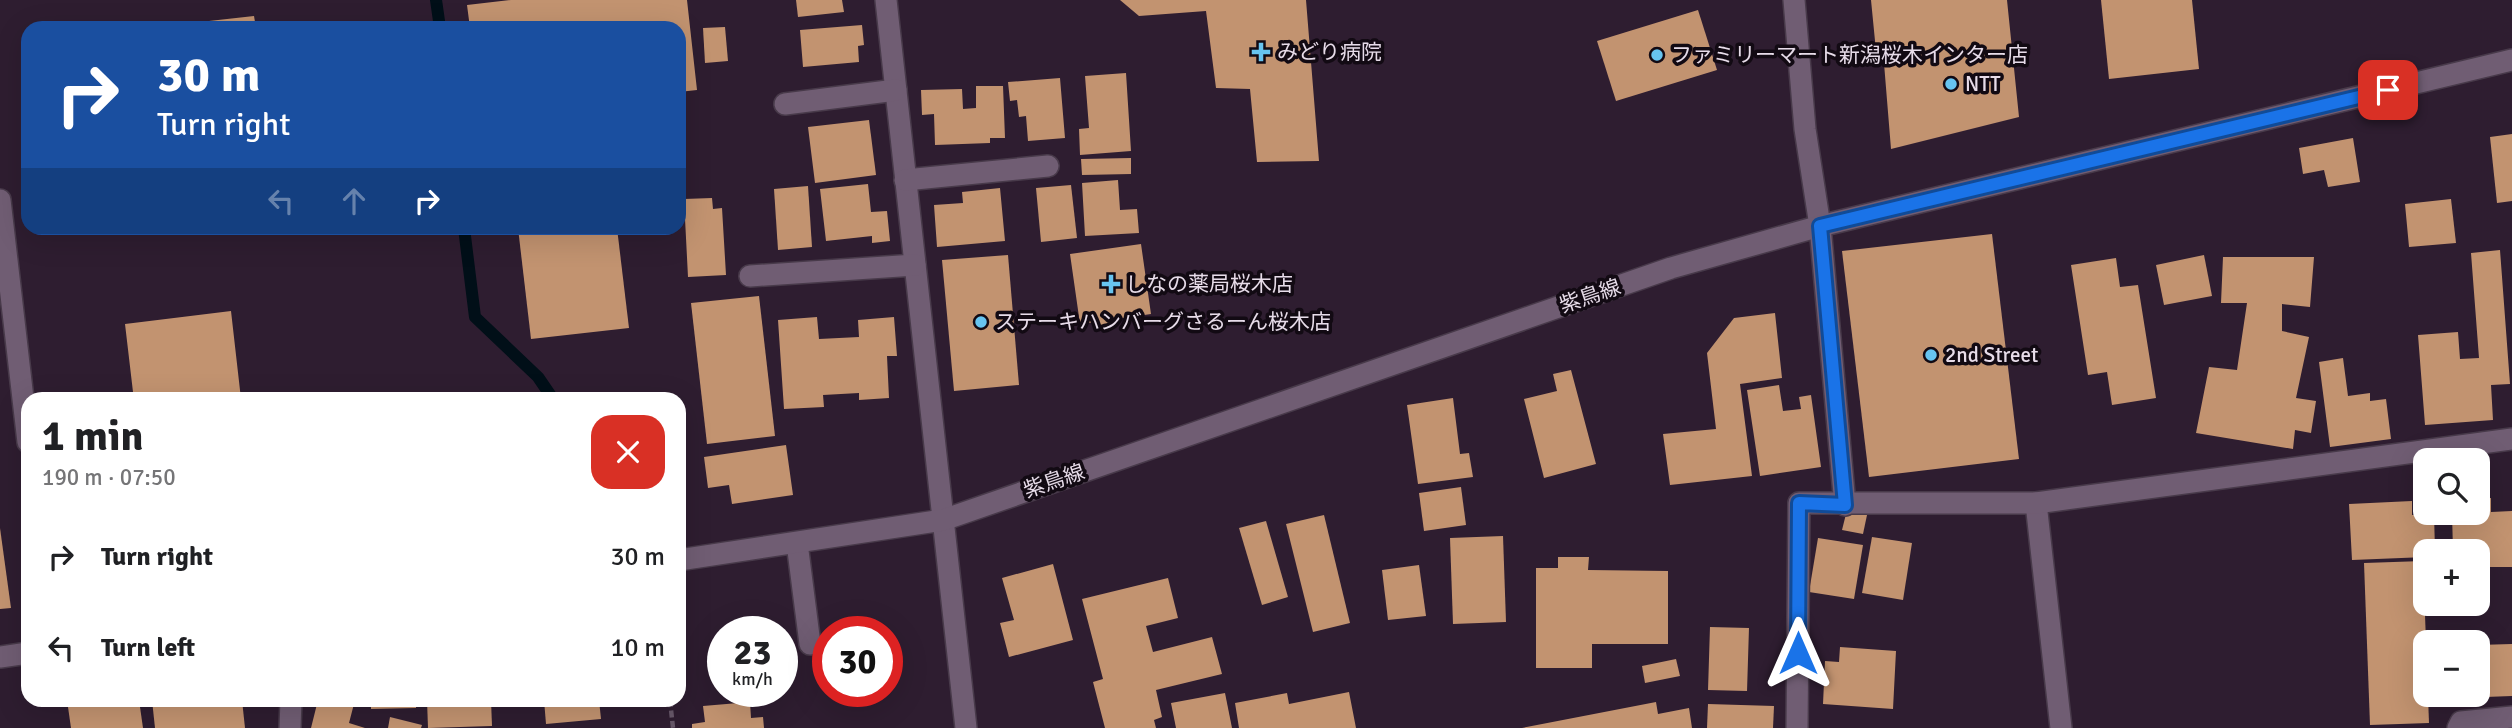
<!DOCTYPE html>
<html lang="en">
<head>
<meta charset="utf-8">
<style>
	body { margin:0; font-family:Signika,"Noto Sans JP",sans-serif; background:#f2f2f2; color:#202124; height:100vh; display:flex; flex-direction:column; font-size:26px; white-space:nowrap }
	* { box-sizing:border-box; margin:0 }
	p { font-size:23px; color:#757577 }
	.icon { flex:none; width:38px; height:38px; fill:none; stroke:currentColor; stroke-width:2; stroke-linecap:round; stroke-linejoin:round }
	.map { position:relative; flex:1; overflow:hidden }
	.details { position:absolute; left:21px; top:392px; width:665px; height:315px; display:flex; flex-direction:column; background:#fff; border-radius:21px; box-shadow:0 7px 28px #0002 }
	.details>* { flex:none }
	.top-card { position:absolute; left:21px; top:21px; width:665px; height:214px; border-radius:21px; box-shadow:0 7px 28px #0002; background:#1a4fa0; color:#fff; overflow:hidden }
	.buttons { position:absolute; left:2413px; top:448px; display:grid; gap:14px }
	.buttons a { display:grid; place-items:center; width:77px; height:77px; border-radius:14px; background:#fff; box-shadow:0 7px 28px #0002; font-size:35px }
	.speed { position:absolute; left:707px; top:616px; display:flex; gap:14px; font-size:35px; font-weight:700; text-align:center }
	.speed>* { display:grid; place-content:center; width:91px; height:91px; border-radius:50%; background:#fff; box-shadow:0 7px 28px #0002; line-height:1 }
	.speed small { font-size:18px; font-weight:400 }
	.speed .limit { border:10px solid #d22; background:#fff; color:#111 }
	.pin { position:absolute; display:grid; place-items:center; width:60px; height:60px; color:#fff; margin:-30px; border-radius:14px; box-shadow:0 4px 10px #0006 }
	.me { position:absolute; width:77px; margin:-38px; rotate:0deg; stroke-linejoin:round; filter:drop-shadow(0 0 5px #0008) }
	.turn { display:flex; align-items:center; gap:24px; height:147px; padding:0 21px; font-size:32px }
	.turn .icon { width:91px; height:91px; stroke-width:2.5 }
	.turn b { display:block; font-size:49px; line-height:60px }
	.lanes { display:flex; align-items:center; height:66px; padding:0 21px; background:#0003; justify-content:center; gap:35px; direction:ltr }
	.lanes .off { opacity:.35 }
	.round { display:grid; place-items:center; flex:none; width:74px; height:74px; border-radius:21px; background:#f2f2f2 }
	.overview { display:flex; align-items:center; justify-content:space-between; height:119px; padding:0 21px }
	h1 { font-size:42px; font-weight:700; line-height:52px }
	ul { padding:0; list-style:none }
	li { display:flex; align-items:center; gap:21px; height:91px; padding:0 21px }
	li div { flex:1 }
	li b { display:block; font-size:26px }
	li em { font-style:normal }
	.map>svg:first-child { display:block }
	.lines { fill:none; stroke-linecap:round; stroke-linejoin:round }
	.stream { stroke:#010f18; stroke-width:12 }
	.building { fill:#c29370 }
	.minor-casing { stroke:#483a4a; stroke-width:24 }
	.path { stroke:#675869; stroke-width:4.5; stroke-dasharray:7 3.5; stroke-linecap:butt }
	.minor { stroke:#705d73; stroke-width:21 }
	.route-casing { stroke:#114b97; stroke-width:18 }
	.route { stroke:#1a73e8; stroke-width:12 }
	.poi-dot { fill:#67c4f0; stroke:#120a13; stroke-width:2.5 }
	.labels { text-anchor:middle; dominant-baseline:central; stroke-width:7; stroke-linejoin:round; paint-order:stroke }
	.poi-label { font-size:21px; fill:#e7dce9; stroke:#120a13; text-anchor:start }
	.street-label { font-size:21px; fill:#e7dce9; stroke:#120a13 }
</style>
</head>
<body>
<div class="map">
<svg width="2512" height="728" viewBox="0 0 2512 728">
	<rect width="100%" height="100%" fill="#2e1d30"/>
	<g class="lines">
		<g class="stream">
			<path d="M436 0 440 28"/>
			<path d="M464 228 475 317 538 377 553 399"/>
		</g>
	</g>
	<g class="building">
		<path d="M511 0H687L697 90 679 92V28H470L467 5Z"/>
		<path d="M796 0H842L844 12 798 17Z"/>
		<path d="M1120 0H1306L1319 161 1257 162 1250 89 1216 88 1206 11 1139 16Z"/>
		<path d="M1871 0H2007L2019 117 1891 149 1883 51H1876Z"/>
		<path d="M2101 0H2192L2199 69 2109 79Z"/>
		<path d="M1698 10 1717 70 1616 101 1597 41Z"/>
		<path d="M254 16 256 28H210L209 21Z"/>
		<path d="M862 25 864 45 858 46 859 62 803 67 800 30Z"/>
		<path d="M725 27 728 61 705 63 703 28Z"/>
		<path d="M1126 73 1131 151 1080 155 1079 129 1089 128 1085 76Z"/>
		<path d="M1060 78 1065 138 1028 141 1026 116 1019 117 1017 100 1010 101 1008 82Z"/>
		<path d="M976 86H1003L1005 138H990V143L935 145 934 114 922 115 921 90 962 89 963 109 976 108Z"/>
		<path d="M869 120 876 175 815 183 808 127Z"/>
		<path d="M2512 134V201L2497 203 2490 137Z"/>
		<path d="M2353 138 2360 182 2328 187 2324 170 2303 174 2299 148Z"/>
		<path d="M1131 158V174L1082 175 1081 159Z"/>
		<path d="M1118 180 1120 210 1137 209 1139 233 1085 236 1082 183Z"/>
		<path d="M868 184 871 212 887 211 890 241 872 243V236L826 241 820 189Z"/>
		<path d="M1071 185 1077 238 1041 242 1036 188Z"/>
		<path d="M808 186 812 247 778 250 774 189Z"/>
		<path d="M1000 188 1005 241 937 247 934 205 963 203 962 192Z"/>
		<path d="M712 198 713 209 722 208 726 275 688 277 684 199Z"/>
		<path d="M2451 199 2456 243 2409 247 2405 204Z"/>
		<path d="M518 228H617L629 328 531 339Z"/>
		<path d="M1992 234 2019 459 1869 477 1842 251Z"/>
		<path d="M1141 244 1151 314 1117 319 1118 324 1098 326 1097 322 1080 324 1070 254Z"/>
		<path d="M2500 250 2510 384 2491 385 2493 420 2425 425 2418 335 2458 332 2460 359 2479 358 2471 253Z"/>
		<path d="M1008 255 1019 385 954 391 942 260Z"/>
		<path d="M2204 255 2212 296 2164 305 2156 265Z"/>
		<path d="M2223 257H2314L2310 307 2282 304V331L2309 337 2296 398 2316 401 2311 433 2295 430 2293 449 2196 433 2209 367 2237 370 2247 303H2221Z"/>
		<path d="M2116 258 2120 287 2138 285 2156 398 2112 405 2107 372 2088 375 2071 265Z"/>
		<path d="M759 296 775 436 707 444 691 303Z"/>
		<path d="M231 311 241 399H102V396L133 392 125 324Z"/>
		<path d="M1775 313 1782 378 1740 384 1752 476 1670 485 1663 434 1716 429 1707 353 1734 318Z"/>
		<path d="M817 317 819 339 859 337 858 320 894 317 897 356H887L889 398 859 400V393L823 395 824 407 784 409 778 320Z"/>
		<path d="M2343 358 2348 396 2370 393V401L2386 399 2391 439 2330 447 2319 362Z"/>
		<path d="M1571 370 1596 464 1544 478 1524 399 1557 391 1553 374Z"/>
		<path d="M1779 385 1783 411 1801 409 1799 397 1811 395 1821 467 1760 476 1747 390Z"/>
		<path d="M1453 398 1460 454 1469 453 1473 477 1418 484 1407 405Z"/>
		<path d="M786 445 793 495 732 504 729 485 708 488 704 457Z"/>
		<path d="M2478 472H2486V491L2478 492Z"/>
		<path d="M1461 487 1466 525 1424 531 1419 493Z"/>
		<path d="M2491 498V512L2512 511V567H2478V551H2453L2452 513H2478V499Z"/>
		<path d="M2412 501V515L2434 513 2435 551H2426V557L2352 560 2349 504Z"/>
		<path d="M1847 510 1867 515 1863 534 1842 530Z"/>
		<path d="M1324 515 1350 623 1313 632 1286 524Z"/>
		<path d="M1266 521 1288 597 1262 605 1239 528Z"/>
		<path d="M0 528 11 608 0 609Z"/>
		<path d="M1503 536 1506 622 1453 624 1450 538Z"/>
		<path d="M1872 537 1912 543 1903 600 1862 593Z"/>
		<path d="M1818 538 1863 545 1854 599 1809 592Z"/>
		<path d="M1558 557H1589L1588 570 1668 571V644H1592V668H1536V568H1558Z"/>
		<path d="M2423 561 2429 723 2370 725 2364 563Z"/>
		<path d="M1053 564 1073 640 1009 657 1000 623 1014 620 1002 578Z"/>
		<path d="M1419 565 1426 616 1388 620 1382 570Z"/>
		<path d="M1168 578 1178 618 1146 626 1153 652 1212 637 1222 674 1156 690 1162 717 1154 720 1156 728H1105L1093 682 1103 679 1082 599Z"/>
		<path d="M1710 627 1749 628 1747 691 1708 690Z"/>
		<path d="M2512 644V696L2458 698V695H2478V645Z"/>
		<path d="M1840 647 1896 651 1893 709 1823 704 1825 661 1839 662Z"/>
		<path d="M1676 659 1680 676 1645 683 1642 666Z"/>
		<path d="M1349 692 1356 728H1239L1235 703 1287 693 1289 704Z"/>
		<path d="M1225 693 1232 728H1176L1171 703Z"/>
		<path d="M67 700H139L143 728H71Z"/>
		<path d="M152 700H242L245 728H155Z"/>
		<path d="M318 700H355L349 723 365 728H311Z"/>
		<path d="M371 700H416V708L371 709Z"/>
		<path d="M427 700H491L492 726 428 728Z"/>
		<path d="M544 700H599L601 719 546 724Z"/>
		<path d="M750 702 751 718 763 717 764 728H692V724L705 722 703 706Z"/>
		<path d="M1656 702 1658 714 1689 708 1692 728H1522Z"/>
		<path d="M1708 704 1774 706 1773 728H1707Z"/>
		<path d="M390 717 422 725 421 728H388Z"/>
	</g>
	<g class="lines">
		<defs>
			<g id="minor">
				<path d="M886 0 966 728"/>
				<path d="M1794 0 1805 129 1820 226 1845 505"/>
				<path d="M785 104 896 90"/>
				<path d="M905 180 1048 166"/>
				<path d="M0 200 28 442"/>
				<path d="M750 276 915 265"/>
				<path d="M2036 503 2061 728"/>
				<path d="M797 543 810 644"/>
				<path d="M679 560 943 520 1671 268 1820 226 2512 60"/>
				<path d="M0 657 28 653"/>
				<path d="M290 728 291 700"/>
				<path d="M1797 728 1799 503H2036L2512 439"/>
				<path d="M2458 728 2461 722 2512 717"/>
			</g>
		</defs>
		<use href="#minor" class="minor-casing"/>
		<path class="path" d="M670 700 673 728"/>
		<use href="#minor" class="minor"/>
	</g>
	<g class="lines">
		<defs>
			<path id="route" d="M1798 653 1799 503 1845 505 1820 226 2388 90"/>
		</defs>
		<use href="#route" class="route-casing"/>
		<use href="#route" class="route"/>
	</g>
	<g class="poi-dot">
		<path d="M1257.5 41.5h7v7h7v7h-7v7h-7v-7h-7v-7h7z"/>
		<circle cx="1657" cy="55" r="7"/>
		<circle cx="1951" cy="84" r="7"/>
		<path d="M1107.5 273.5h7v7h7v7h-7v7h-7v-7h-7v-7h7z"/>
		<circle cx="981" cy="322" r="7"/>
		<circle cx="1931" cy="355" r="7"/>
	</g>
	<g class="labels">
		<g class="poi-label">
			<text x="1277" y="52">みどり病院</text>
			<text x="1671" y="55">ファミリーマート新潟桜木インター店</text>
			<text x="1965" y="84">NTT</text>
			<text x="1125" y="284">しなの薬局桜木店</text>
			<text x="995" y="322">ステーキハンバーグさるーん桜木店</text>
			<text x="1945" y="355">2nd Street</text>
		</g>
		<g class="street-label">
			<text transform="translate(1590 296) rotate(-19)">紫鳥線</text>
			<text transform="translate(1054 481) rotate(-19)">紫鳥線</text>
		</g>
	</g>
</svg>
<div class="buttons">
<a><svg class="icon" aria-label="search" viewBox="0 0 24 24"><circle cx="10" cy="10" r="6"/><path d="M15 15l6 6"/></svg></a>
<a>+</a>
<a>−</a>
</div>
<div class="speed"><div>23<small>km/h</small></div><div class="limit">30</div></div>
<div class="pin" style="left:2388px;top:90px;background:#d93025"><svg class="icon" aria-label="arrive" viewBox="0 0 24 24"><path d="M6 21V4h12l-3 4 3 4H6"/></svg></div>
<svg class="me" style="left:1798px;top:653px" viewBox="-20 -20 40 40"><path d="M0-17L14 15 0 8-14 15z" fill="#1a73e8" stroke="#fff" stroke-width="4"/></svg>
<div class="top-card">
<div class="turn"><svg class="icon" aria-label="right" viewBox="0 0 24 24"><path d="M7 20v-9h11M14 6l5 5-5 5"/></svg><div><b>30 m</b>Turn right</div></div>
<div class="lanes"><svg class="icon off" aria-label="left" viewBox="0 0 24 24"><path d="M17 20v-9H6M10 6l-5 5 5 5"/></svg><svg class="icon off" aria-label="ahead" viewBox="0 0 24 24"><path d="M12 20V5M6 11l6-6 6 6"/></svg><svg class="icon" aria-label="right" viewBox="0 0 24 24"><path d="M7 20v-9h11M14 6l5 5-5 5"/></svg></div>
</div>
<section class="details">
<div class="overview"><div><h1>1 min</h1><p>190 m · 07:50</p></div><a class="round" style="background:#d93025;color:#fff"><svg class="icon" aria-label="close" viewBox="0 0 24 24"><path d="M6 6l12 12M18 6L6 18"/></svg></a></div>
<ul>
<li><svg class="icon" aria-label="right" viewBox="0 0 24 24"><path d="M7 20v-9h11M14 6l5 5-5 5"/></svg><div><b>Turn right</b></div><em>30 m</em></li>
<li><svg class="icon" aria-label="left" viewBox="0 0 24 24"><path d="M17 20v-9H6M10 6l-5 5 5 5"/></svg><div><b>Turn left</b></div><em>10 m</em></li>
</ul>
</section>
</div>
</body>
</html>
